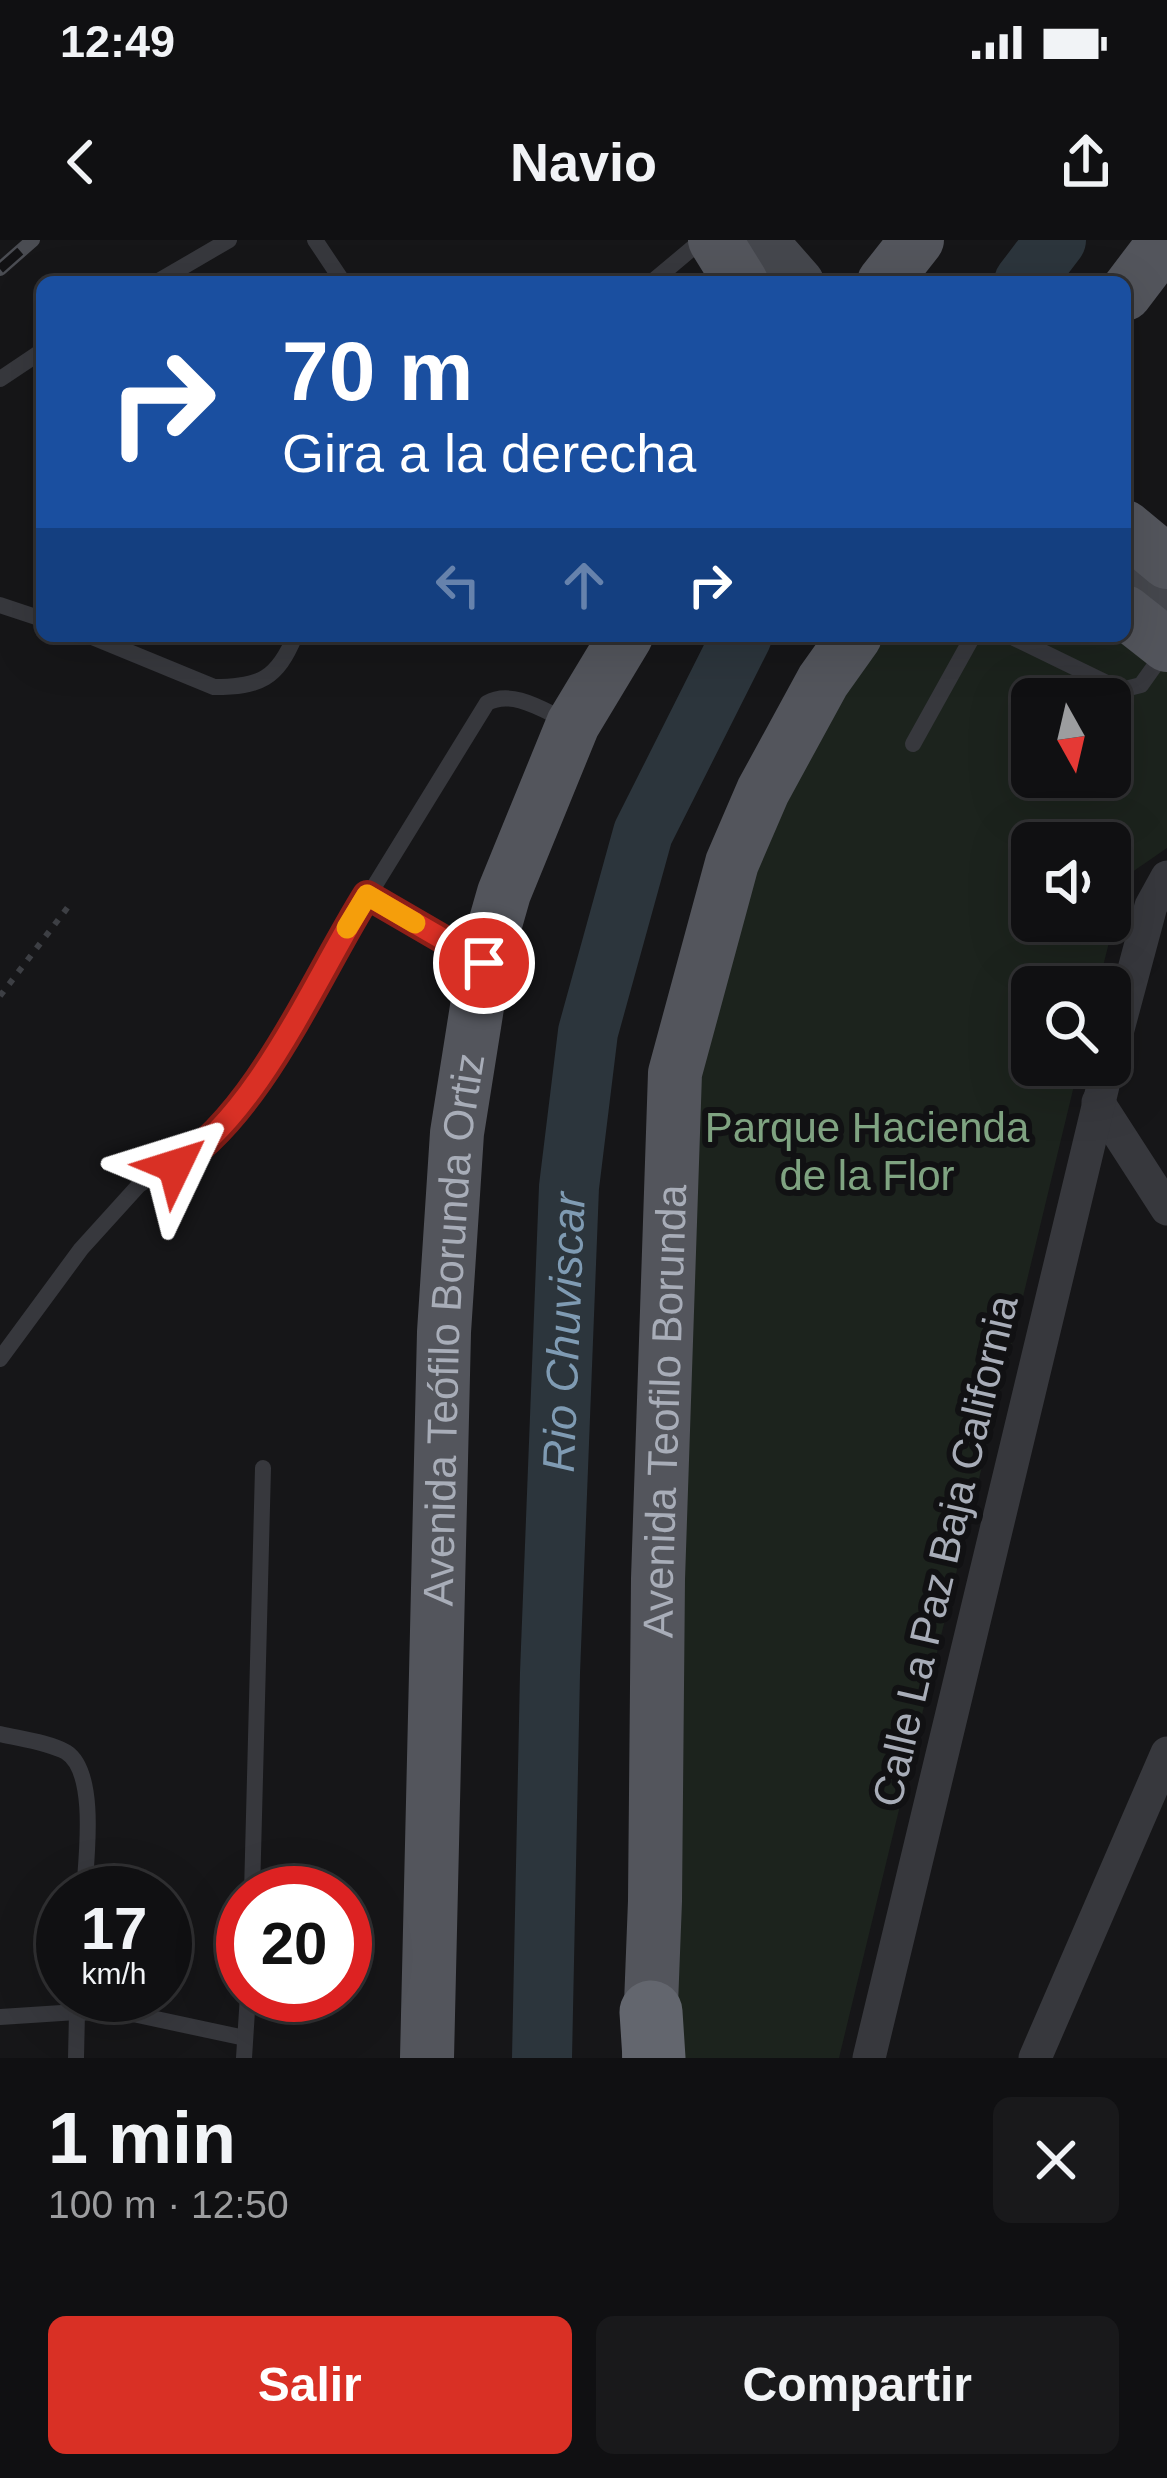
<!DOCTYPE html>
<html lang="es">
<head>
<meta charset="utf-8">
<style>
	body { margin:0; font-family:Helvetica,sans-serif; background:#19191b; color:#f1f3f6; height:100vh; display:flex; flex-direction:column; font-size:45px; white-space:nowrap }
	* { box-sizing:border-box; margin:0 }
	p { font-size:39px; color:#9c9d9f }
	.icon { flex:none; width:66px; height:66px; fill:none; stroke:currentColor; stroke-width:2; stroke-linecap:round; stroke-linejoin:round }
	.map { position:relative; height:1818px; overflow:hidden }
	.details { display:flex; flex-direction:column; background:#101012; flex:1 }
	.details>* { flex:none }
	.guide { position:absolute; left:36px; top:36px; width:1095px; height:366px; border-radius:18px; box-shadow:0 12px 48px #0002,0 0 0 3px #303032; background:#1a4fa0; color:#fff; overflow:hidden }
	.needle { width:78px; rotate:172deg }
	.tools { position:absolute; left:1011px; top:438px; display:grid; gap:24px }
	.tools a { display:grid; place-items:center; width:120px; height:120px; border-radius:18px; background:#101012; box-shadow:0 12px 48px #0002,0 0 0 3px #303032; font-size:60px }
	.speed { position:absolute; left:36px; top:1626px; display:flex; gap:24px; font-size:60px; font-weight:700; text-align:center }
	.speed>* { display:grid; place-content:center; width:156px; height:156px; border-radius:50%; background:#101012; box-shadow:0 12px 48px #0002,0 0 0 3px #303032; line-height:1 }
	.speed small { font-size:30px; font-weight:400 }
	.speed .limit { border:18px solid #d22; background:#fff; color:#111 }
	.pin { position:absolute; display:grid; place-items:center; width:102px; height:102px; color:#fff; margin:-51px; border:6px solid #fff; border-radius:50%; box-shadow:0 3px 12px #0007 }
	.me { position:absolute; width:132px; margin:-66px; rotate:49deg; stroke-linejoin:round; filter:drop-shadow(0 0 9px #0008) }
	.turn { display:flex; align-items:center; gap:42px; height:252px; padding:0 48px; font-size:54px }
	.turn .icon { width:156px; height:156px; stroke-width:2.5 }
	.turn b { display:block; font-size:84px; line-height:102px }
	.lanes { display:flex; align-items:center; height:114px; padding:0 48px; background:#0003; justify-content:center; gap:60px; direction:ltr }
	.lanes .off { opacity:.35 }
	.round { display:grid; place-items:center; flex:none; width:126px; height:126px; border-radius:18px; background:#19191b }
	.headline { display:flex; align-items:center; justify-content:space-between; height:204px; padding:0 48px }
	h1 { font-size:72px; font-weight:800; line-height:90px }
	.primary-button { display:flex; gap:24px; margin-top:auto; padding:24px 48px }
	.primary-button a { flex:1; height:138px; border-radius:18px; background:#d93025; color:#fff; font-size:48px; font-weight:800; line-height:138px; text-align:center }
	.primary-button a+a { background:#19191b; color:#f1f3f6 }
	.status { display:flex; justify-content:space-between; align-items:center; height:84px; padding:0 60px; background:#101012; direction:ltr }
	.status svg { height:33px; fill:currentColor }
	header { display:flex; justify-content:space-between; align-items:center; height:156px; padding:0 48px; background:#101012; font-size:54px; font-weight:800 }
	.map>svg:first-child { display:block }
	.green { fill:#1c231d; fill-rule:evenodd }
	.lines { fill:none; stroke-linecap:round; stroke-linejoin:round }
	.river { stroke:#2c353c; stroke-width:60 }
	.path { stroke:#3d3f44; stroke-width:6; stroke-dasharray:6 9; stroke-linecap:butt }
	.lane { stroke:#37383d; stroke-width:16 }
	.street { stroke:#37383d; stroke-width:33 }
	.secondary { stroke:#45474d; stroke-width:48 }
	.primary { stroke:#53555c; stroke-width:54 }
	.highway { stroke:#63666e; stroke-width:63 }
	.rail-casing { stroke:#4a4c52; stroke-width:14 }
	.rail { stroke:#111113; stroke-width:9; stroke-dasharray:27; stroke-linecap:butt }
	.route-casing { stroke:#8d1f18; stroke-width:30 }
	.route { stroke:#d93025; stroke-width:21 }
	.slow { stroke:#f59e0b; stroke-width:21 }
	.labels { text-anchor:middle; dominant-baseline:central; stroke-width:12; stroke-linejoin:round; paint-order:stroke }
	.park-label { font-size:42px; fill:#7fa381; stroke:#111113 }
	.street-label { font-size:42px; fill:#a8adb8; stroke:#111113 }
	.water-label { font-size:45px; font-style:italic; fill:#7f9bb3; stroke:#111113 }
</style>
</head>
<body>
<div class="status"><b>12:49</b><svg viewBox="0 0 49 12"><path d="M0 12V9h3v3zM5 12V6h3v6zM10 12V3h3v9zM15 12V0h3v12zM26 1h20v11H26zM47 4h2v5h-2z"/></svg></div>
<header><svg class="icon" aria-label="back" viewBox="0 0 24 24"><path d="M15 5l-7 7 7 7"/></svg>Navio<svg class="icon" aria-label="share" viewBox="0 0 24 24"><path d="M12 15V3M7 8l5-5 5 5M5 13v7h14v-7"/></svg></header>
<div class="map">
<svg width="1167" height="1818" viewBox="0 0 1167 1818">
	<rect width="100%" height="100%" fill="#161618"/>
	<path class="green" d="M867 396 1167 399V608L1125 637 1098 747H1032V825H1079L839 1818H667L683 832 771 546ZM1032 459H1110V537H1032ZM1032 603H1110V681H1032Z"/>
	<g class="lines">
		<g class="river">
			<path d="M1024 42 1056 0"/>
			<path id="s1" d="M542 1818 550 1433 569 947 588 792 643 593 742 396"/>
		</g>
		<path class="path" d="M0 756 68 667"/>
		<g class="lane">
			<path d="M315 0 343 42"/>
			<path d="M157 42 229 0"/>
			<path d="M652 42 702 0"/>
			<path d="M0 139 42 111"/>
			<path d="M0 365 42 379"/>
			<path d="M90 396 214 447C260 447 277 439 295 396"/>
			<path d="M1010 396 1121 450 1141 445 1166 410"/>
			<path d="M913 504 973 396"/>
			<path d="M367 655 478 719"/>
			<path d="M0 1119 81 1009 139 945 207 903 244 858 487 463C512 449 543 470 567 481"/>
			<path d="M0 1494C21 1499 47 1502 66 1512 98 1532 86 1620 84 1653"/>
			<path d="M252 1653 263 1228"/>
			<path d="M0 1777 77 1772 78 1755"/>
			<path d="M76 1818 77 1772 133 1774 245 1798"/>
			<path d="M244 1818 248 1755"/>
		</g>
		<g class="street">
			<path d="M1110 819 1151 666 1167 637"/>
			<path d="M1098 862 1167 969"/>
			<path d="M869 1818 1108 825"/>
			<path d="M1035 1818 1167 1513"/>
		</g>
		<g class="secondary">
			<path d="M763 0 800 42"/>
			<path d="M1125 335 1167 362"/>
		</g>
		<g class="primary">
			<path d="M715 0 741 42"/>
			<path d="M884 42 917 0"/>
			<path d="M1125 54 1166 0"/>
			<path d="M1125 287 1167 322"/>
			<path d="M1125 372 1167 405"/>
			<path id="s2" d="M649 1816 655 1661 658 1339 675 833 732 623 763 551 823 441 855 396"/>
			<path id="s3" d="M427 1818 444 1092 457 893 484 723 504 653 573 484 626 396"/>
		</g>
		<path class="highway" d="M651 1772 654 1818"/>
		<defs>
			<path id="rail" d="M0 29 33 0"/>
		</defs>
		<use href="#rail" class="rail-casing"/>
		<use href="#rail" class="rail"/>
	</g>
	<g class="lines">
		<defs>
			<path id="route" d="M175 926C259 874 315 738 367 655L484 723"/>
		</defs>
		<use href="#route" class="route-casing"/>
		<use href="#route" class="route"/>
		<path class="slow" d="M347 688 367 655 415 683"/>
	</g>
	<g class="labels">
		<g class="park-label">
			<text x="867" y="887">Parque Hacienda<tspan x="867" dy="48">de la Flor</tspan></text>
		</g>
		<g class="street-label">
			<text stroke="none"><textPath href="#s3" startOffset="729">Avenida Teófilo Borunda Ortiz</textPath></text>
			<text stroke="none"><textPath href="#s2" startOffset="645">Avenida Teofilo Borunda</textPath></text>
			<text transform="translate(945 1311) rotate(-77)">Calle La Paz Baja California</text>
		</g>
		<g class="water-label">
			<text stroke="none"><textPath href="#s1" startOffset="726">Rio Chuviscar</textPath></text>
		</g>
	</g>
</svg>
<div class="tools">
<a><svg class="needle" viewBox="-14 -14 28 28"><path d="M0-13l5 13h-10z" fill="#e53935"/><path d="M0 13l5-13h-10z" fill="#9c9d9f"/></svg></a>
<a><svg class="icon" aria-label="sound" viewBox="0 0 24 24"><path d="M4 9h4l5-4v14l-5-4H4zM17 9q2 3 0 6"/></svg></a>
<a><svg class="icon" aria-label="search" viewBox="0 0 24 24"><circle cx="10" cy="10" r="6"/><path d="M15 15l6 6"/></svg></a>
</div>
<div class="speed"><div>17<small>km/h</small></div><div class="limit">20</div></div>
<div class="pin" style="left:484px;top:723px;background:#d93025"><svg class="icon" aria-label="arrive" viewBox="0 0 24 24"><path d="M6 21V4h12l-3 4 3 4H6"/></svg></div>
<svg class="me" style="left:175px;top:926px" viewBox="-20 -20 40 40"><path d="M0-17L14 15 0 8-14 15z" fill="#d93025" stroke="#fff" stroke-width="4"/></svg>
<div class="guide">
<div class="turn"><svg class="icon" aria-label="right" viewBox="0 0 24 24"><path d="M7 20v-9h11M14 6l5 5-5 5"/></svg><div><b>70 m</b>Gira a la derecha</div></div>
<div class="lanes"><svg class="icon off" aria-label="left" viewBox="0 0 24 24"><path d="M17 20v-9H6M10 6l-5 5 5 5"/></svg><svg class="icon off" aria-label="ahead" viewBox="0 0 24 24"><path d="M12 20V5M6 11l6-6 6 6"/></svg><svg class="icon" aria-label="right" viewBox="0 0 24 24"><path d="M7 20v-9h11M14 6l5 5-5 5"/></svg></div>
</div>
</div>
<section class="details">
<div class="headline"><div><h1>1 min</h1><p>100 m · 12:50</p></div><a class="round"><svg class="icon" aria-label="close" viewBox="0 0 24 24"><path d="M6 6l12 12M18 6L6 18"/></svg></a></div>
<div class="primary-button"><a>Salir</a><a>Compartir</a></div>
</section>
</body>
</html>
